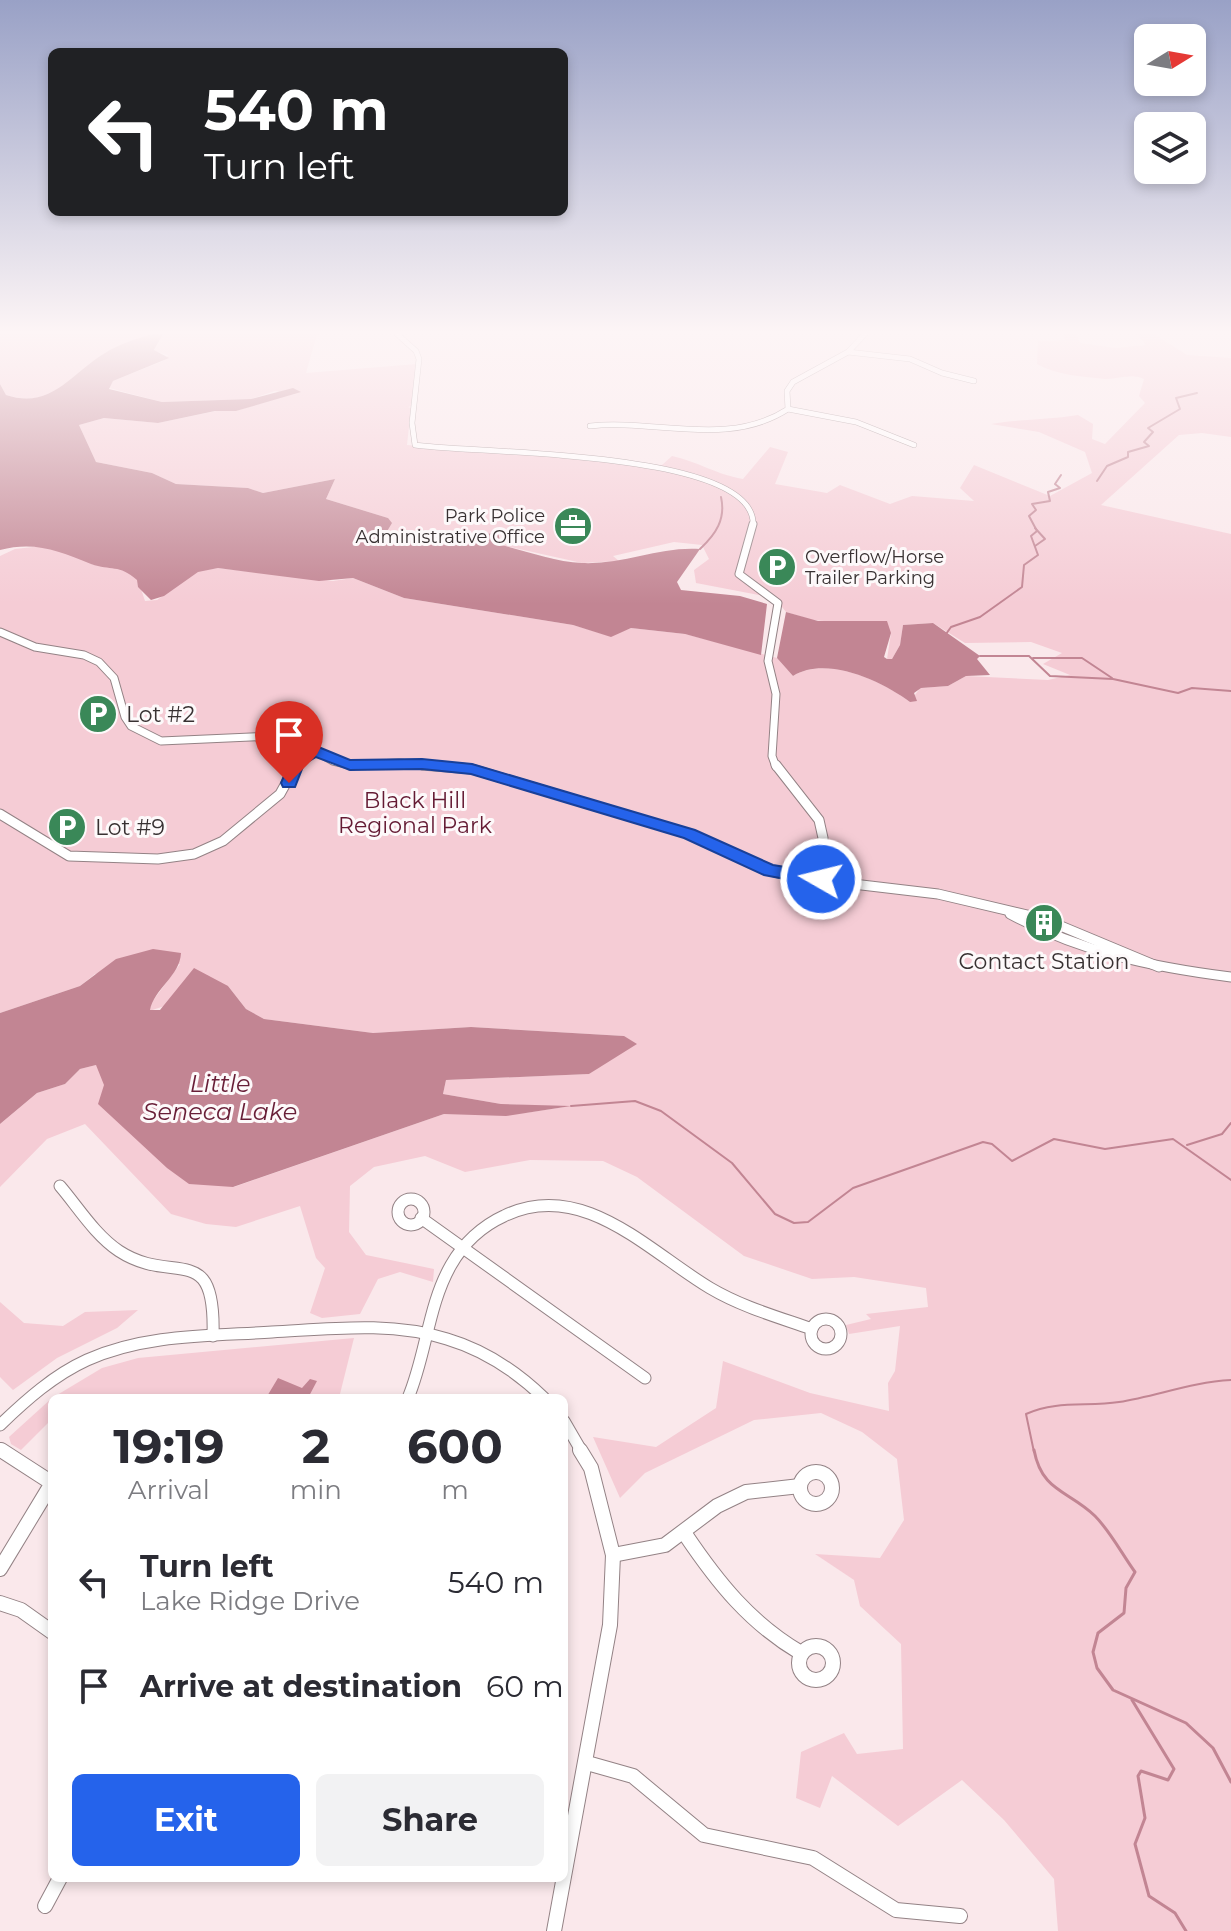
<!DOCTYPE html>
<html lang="en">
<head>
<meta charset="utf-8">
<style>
	body { margin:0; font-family:Montserrat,sans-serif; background:#f2f2f3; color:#2b2b33; height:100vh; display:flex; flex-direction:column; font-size:30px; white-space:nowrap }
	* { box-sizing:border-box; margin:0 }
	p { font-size:26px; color:#7c7c81 }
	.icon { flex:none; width:44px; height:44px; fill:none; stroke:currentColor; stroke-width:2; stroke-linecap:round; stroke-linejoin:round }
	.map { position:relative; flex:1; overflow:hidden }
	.details { position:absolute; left:48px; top:1394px; width:520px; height:488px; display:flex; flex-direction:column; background:#fff; border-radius:12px; box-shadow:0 4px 12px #0003 }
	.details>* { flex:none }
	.hud { position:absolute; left:48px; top:48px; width:520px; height:168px; border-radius:12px; box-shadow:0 4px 12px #0003; background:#202124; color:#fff; overflow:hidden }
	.needle { width:52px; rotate:79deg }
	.fabs { position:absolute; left:1134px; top:24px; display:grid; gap:16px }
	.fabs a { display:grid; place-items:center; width:72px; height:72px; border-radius:12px; background:#fff; box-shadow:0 4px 12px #0003; font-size:40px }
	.pin { position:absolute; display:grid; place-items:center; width:68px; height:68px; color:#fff; margin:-82px -34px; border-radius:50% 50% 50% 0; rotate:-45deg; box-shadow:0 0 8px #0007 }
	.pin .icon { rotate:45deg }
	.me { position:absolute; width:88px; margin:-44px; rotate:278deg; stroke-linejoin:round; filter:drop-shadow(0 0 6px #0008) }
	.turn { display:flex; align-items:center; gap:28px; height:168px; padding:0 24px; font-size:36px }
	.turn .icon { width:104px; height:104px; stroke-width:2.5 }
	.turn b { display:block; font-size:56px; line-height:68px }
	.eta { display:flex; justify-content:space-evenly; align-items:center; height:136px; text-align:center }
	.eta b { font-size:48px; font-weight:700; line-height:56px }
	.cta { display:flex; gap:16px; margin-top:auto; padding:16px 24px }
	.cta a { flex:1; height:92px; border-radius:12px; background:#2563eb; color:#fff; font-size:32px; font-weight:700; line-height:92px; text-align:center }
	.cta a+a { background:#f2f2f3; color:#2b2b33 }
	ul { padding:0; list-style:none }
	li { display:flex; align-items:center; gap:24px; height:104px; padding:0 24px }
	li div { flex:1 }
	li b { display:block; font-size:30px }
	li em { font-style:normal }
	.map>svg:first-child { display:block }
	.green { fill:#f5ccd5 }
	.water { fill:#c28593 }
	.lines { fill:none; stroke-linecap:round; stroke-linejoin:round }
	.stream-far1 { stroke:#c28593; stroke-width:2 }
	.stream { stroke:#c28593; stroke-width:3 }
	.minor-far4-casing { stroke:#938285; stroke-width:6 }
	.minor-far3-casing { stroke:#938285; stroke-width:9 }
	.minor-far2-casing { stroke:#938285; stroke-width:11 }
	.minor-far1-casing { stroke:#938285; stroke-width:13 }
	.minor-casing { stroke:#938285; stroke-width:16 }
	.minor-far4 { stroke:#fff; stroke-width:5 }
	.minor-far3 { stroke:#fff; stroke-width:7 }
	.minor-far2 { stroke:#fff; stroke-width:9 }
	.minor-far1 { stroke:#fff; stroke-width:11 }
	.minor { stroke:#fff; stroke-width:14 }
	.route { fill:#2563eb; stroke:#184099; stroke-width:2 }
	.labels { text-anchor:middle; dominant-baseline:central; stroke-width:6; stroke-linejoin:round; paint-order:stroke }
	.far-poi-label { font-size:18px; fill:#383132; stroke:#fdf9fa; text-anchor:end }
	.poi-label { font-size:22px; fill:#383132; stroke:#fdf9fa; text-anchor:start }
	.park-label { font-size:22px; fill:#641a33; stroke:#fdf9fa }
	.water-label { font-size:24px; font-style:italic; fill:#681e37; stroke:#fdf9fa }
</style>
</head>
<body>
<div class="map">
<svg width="1231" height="1931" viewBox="0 0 1231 1931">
	<rect width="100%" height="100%" fill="#fae8eb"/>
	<g class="green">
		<path d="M0 334H152C136 339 119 344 105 353 71 373 53 410 6 395L0 384Z"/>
		<path d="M163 334H317L306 373 417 364 412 406 408 407 411 408 407 445 662 465 672 456C699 462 715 474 743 479L770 447 788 452 775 484 827 493 840 485 890 504 912 496 974 501 960 488 974 465 1050 496 1092 473 1085 452 1039 432 991 424C1019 419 1048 420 1078 415L1093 424 1092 439 1105 444 1145 403 1139 396 1144 379C1131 373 1120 379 1106 379 1084 377 1056 375 1037 364L1038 341 1065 340 1063 334H1076L1080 343 1116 348 1146 345 1137 334H1154L1187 355 1231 358V437L1202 433 1179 435 1101 505 1231 534V1931H1058L1054 1879 1004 1820 962 1780 898 1826 832 1776 820 1808 796 1798 801 1752 844 1733 857 1754 903 1749 901 1644 860 1606 854 1580 815 1554 880 1558 904 1520 897 1459 862 1432 821 1413 754 1420 645 1473 620 1498 593 1437 656 1447 716 1408 723 1361 810 1393 889 1411 888 1383 895 1371 900 1326 849 1334 846 1325 871 1319 866 1314 928 1307 926 1288 854 1277 812 1279 744 1256 637 1177 603 1161 530 1160 465 1172 425 1156 374 1167 350 1186 349 1232 366 1255 434 1269 433 1282 400 1272 378 1279 360 1314 322 1318 310 1313 325 1268 316 1258 300 1206 236 1227 206 1224 171 1214 85 1124 47 1139 0 1187V1124L37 1093 65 1084 80 1069 96 1065 234 1187 444 1114 525 1113 564 1107 501 1104 443 1094 446 1080 589 1074 603 1064 624 1036 471 1027 373 1033 264 1019 246 1009 228 986 149 1011 152 1002 180 964 95 974 80 986 0 1013V556L15 549 42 546 68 553 94 565 124 568 138 580 145 601 157 600 198 571 218 568 333 581 353 578 404 598 573 625 610 636 631 628 685 634 777 658 793 676C827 655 882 681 910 702L920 688 948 686 966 676 1048 680 1070 675 1043 664 1062 653 1031 642 965 643 933 623 903 625 900 645 892 659H887L891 633 880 621 860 624 812 620 786 612 775 598 696 583 694 570 709 559 702 545 674 542 613 556 619 561 582 563 501 545 498 540 505 539 502 532 464 539 462 533 445 537 437 545H416L386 533 388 518 326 499 335 479 263 493 248 488 176 484 152 473 96 462 79 425 104 418 158 423 216 411H236L288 394 297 395 275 391 251 399 162 402 109 388 113 381 163 361 168 355 154 351Z"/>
		<path d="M0 1302 24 1323 63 1326 85 1312 138 1310 117 1328 57 1358 13 1390 0 1377Z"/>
		<path d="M354 1338 339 1398H52L102 1368 138 1358Z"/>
		<path d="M52 1398V1419L21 1450 11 1444 9 1437Z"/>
	</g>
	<g class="water">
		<path d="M152 334H163L154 350 169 358 113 381 109 389 162 402 251 399 293 388 301 392 236 411H215L158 423 104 418 79 425 96 462 152 473 176 484 248 488 263 493 335 479 326 499 388 518 392 523 386 533C437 554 447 540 498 532L501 545C526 551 555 562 582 563 622 565 661 546 700 549L677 582 681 590 740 596 767 604 761 655 685 634 631 628 611 637 573 625 404 598 353 578 319 581 218 568 198 572 164 596 151 600 138 587 137 580C119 564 111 571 91 564 59 551 35 541 0 550V384L6 395C52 410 71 373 105 353 119 344 136 339 152 334Z"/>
		<path d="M786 612 818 621H887L891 633 884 657 887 659H892L900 645 903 625 933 623 980 656 977 659 990 675 966 676 948 686 921 688 914 693 917 701 910 702C882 681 826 655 793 676L777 658Z"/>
		<path d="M153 949 181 953C180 976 154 989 150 1010H160L194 968 228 986 246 1009 264 1019 373 1033 471 1027 624 1036 637 1044 589 1074 446 1080 443 1094 501 1104 571 1106 506 1116 444 1114 233 1187 189 1184 167 1168 98 1104 104 1085 96 1065 80 1069 65 1084 37 1093 0 1124V1013L80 986 116 959Z"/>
		<path d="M278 1378 302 1388 310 1379 317 1381 308 1398H266Z"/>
	</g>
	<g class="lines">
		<g class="stream-far1">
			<path d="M1097 481 1107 466 1128 457V452L1149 446 1144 442 1153 432 1148 428 1180 409 1176 398 1197 393"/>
			<path d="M1035 528 1045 539 1035 546"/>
			<path d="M700 549C716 534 726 519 721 497"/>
			<path d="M946 634 951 627 980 617 1022 587 1024 565 1038 555 1031 536 1037 531 1029 516 1036 510 1032 504 1050 501 1048 492 1060 488 1055 484 1061 475"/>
			<path d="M980 656H1029L1050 676 1113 679 1178 693 1192 688 1231 691"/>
			<path d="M1033 658H1082L1112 678"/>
			<path d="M571 1106 635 1101 661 1111 732 1163 775 1214 794 1223 808 1222 853 1188 983 1142 992 1144 1012 1161 1054 1139 1105 1149 1173 1139 1231 1180"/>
			<path d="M1187 1145 1222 1134 1231 1123"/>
			<path d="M1034 1452 1026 1414C1057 1400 1087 1407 1119 1402 1157 1396 1192 1382 1231 1380"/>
		</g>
		<g class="stream">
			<path d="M1034 1450C1042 1492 1068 1490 1095 1516 1110 1531 1122 1554 1135 1572L1126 1588 1124 1613 1098 1633 1093 1652 1097 1668 1113 1690 1186 1723 1213 1748 1231 1782"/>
			<path d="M1132 1700 1174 1769 1168 1780 1141 1771 1138 1776 1145 1818 1135 1844 1149 1896 1175 1913 1186 1931"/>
		</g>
		<defs>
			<g id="minor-far4">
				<path d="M397 334 416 351 419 359 412 423 415 445C472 454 759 449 753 526"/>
				<path d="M848 352 910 359 942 373 974 381"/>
				<path d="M788 409 856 422 914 445"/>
				<path d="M590 426C656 419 728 448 788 409L787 391 793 382 848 352 865 334"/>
			</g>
			<g id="minor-far3">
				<path d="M753 524 739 574 778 603 768 661 776 694 772 756 776 767"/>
				<path d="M0 632 35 647 84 655 99 662 114 678 125 717 131 726 161 741 274 736 298 741 333 761 350 765 399 763 446 767"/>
				<path d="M295 767 316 751"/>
			</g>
			<g id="minor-far2">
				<path d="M350 765H353"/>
				<path d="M422 765 472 769 689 834 770 871 794 877 938 894 1044 919 1159 967"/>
				<path d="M776 765 819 820 823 838 821 879"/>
				<path d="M0 814 69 856 158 859 194 854 223 841 280 794 296 765"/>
				<path d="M1010 914C1081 952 1151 967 1231 977"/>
			</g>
			<g id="minor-far1">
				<path d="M60 1186C78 1207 95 1235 119 1251 174 1287 216 1238 213 1336"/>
				<circle cx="411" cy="1212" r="13"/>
				<path d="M421 1218 645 1378"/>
				<circle cx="826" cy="1334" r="15"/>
				<path d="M408 1398C426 1356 428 1305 451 1265 463 1244 482 1226 504 1216 582 1178 648 1251 710 1288 742 1307 778 1317 812 1329"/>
				<path d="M564 1421 582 1452"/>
				<path d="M0 1425C26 1400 54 1375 87 1360 145 1334 210 1336 272 1332 329 1329 391 1321 447 1339 484 1350 516 1371 544 1398"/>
				<path d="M0 1449 4 1452"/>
			</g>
			<g id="minor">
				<circle cx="816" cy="1488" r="16"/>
				<path d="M685 1534C718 1583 750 1623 801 1653"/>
				<path d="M613 1555 665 1545 717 1506 746 1492 800 1486"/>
				<path d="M0 1569 52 1483 1 1450"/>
				<path d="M0 1603 21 1610 52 1632"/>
				<circle cx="816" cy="1663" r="17"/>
				<path d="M587 1763 633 1776 704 1835 813 1858 896 1910 960 1916"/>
				<path d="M45 1906 60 1878"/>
				<path d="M554 1931 610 1625 613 1555 591 1468 580 1450"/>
			</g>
		</defs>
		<use href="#minor-far4" class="minor-far4-casing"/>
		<use href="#minor-far3" class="minor-far3-casing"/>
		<use href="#minor-far2" class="minor-far2-casing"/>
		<use href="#minor-far1" class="minor-far1-casing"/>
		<use href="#minor" class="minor-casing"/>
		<use href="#minor-far4" class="minor-far4"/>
		<use href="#minor-far3" class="minor-far3"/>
		<use href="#minor-far2" class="minor-far2"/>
		<use href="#minor-far1" class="minor-far1"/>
		<use href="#minor" class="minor"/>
	</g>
	<linearGradient id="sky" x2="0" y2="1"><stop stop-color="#99a1c6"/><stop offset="0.55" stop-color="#fdf5f6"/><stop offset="1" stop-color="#fdf5f6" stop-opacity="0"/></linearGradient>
	<rect width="1231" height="604" fill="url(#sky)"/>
	<path class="route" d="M316 746 350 760 422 759 472 764 695 830 773 865 821 873 829 879 821 886 764 875 684 838 471 774 422 769 350 770 316 757 304 764 295 787H283L281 783 292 757Z"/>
	<defs>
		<symbol id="office-disc" viewBox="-11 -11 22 22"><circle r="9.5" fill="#3a8858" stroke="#fdf9fa"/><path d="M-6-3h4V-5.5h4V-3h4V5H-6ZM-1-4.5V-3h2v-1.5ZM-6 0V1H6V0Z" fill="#fff"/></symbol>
		<symbol id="parking-disc" viewBox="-11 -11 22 22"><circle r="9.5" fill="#3a8858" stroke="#fdf9fa"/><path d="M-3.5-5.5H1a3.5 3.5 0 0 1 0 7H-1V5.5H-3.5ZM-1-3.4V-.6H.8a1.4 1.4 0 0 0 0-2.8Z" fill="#fff"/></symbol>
		<symbol id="building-disc" viewBox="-11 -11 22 22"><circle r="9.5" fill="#3a8858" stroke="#fdf9fa"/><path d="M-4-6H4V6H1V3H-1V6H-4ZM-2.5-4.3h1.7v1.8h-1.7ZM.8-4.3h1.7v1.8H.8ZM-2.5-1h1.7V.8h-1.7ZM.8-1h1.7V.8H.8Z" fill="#fff"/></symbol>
	</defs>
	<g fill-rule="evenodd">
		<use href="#office-disc" x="551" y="504" width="44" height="44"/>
		<use href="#parking-disc" x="755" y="545" width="44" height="44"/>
		<use href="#parking-disc" x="76" y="692" width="44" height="44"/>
		<use href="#parking-disc" x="45" y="805" width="44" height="44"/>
		<use href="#building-disc" x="1022" y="901" width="44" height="44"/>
	</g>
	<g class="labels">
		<g class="far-poi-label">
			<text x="545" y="516">Park Police<tspan x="545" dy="21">Administrative Office</tspan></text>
			<text x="805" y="557" text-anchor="start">Overflow/Horse<tspan x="805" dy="21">Trailer Parking</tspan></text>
		</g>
		<g class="poi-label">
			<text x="126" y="714">Lot #2</text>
			<text x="95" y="827">Lot #9</text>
			<text x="1044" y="961" text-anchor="middle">Contact Station</text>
		</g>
		<g class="park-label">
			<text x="415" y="800">Black Hill<tspan x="415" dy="25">Regional Park</tspan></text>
		</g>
		<g class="water-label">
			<text x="220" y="1083">Little<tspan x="220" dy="28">Seneca Lake</tspan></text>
		</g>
	</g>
</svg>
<div class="fabs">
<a><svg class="needle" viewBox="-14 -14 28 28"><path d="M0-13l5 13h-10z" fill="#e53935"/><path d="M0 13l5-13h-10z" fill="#7c7c81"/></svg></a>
<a><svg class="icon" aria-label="layers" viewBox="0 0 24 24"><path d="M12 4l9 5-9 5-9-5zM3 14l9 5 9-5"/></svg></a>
</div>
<div class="pin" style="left:289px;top:783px;background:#d93025"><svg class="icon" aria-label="arrive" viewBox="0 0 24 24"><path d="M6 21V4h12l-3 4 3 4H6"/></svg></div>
<svg class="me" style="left:821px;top:879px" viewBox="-20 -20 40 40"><circle r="17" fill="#2563eb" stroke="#fff" stroke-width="3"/><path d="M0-11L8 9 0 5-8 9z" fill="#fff"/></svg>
<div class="hud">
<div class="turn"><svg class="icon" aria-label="left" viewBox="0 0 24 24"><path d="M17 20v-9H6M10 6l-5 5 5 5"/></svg><div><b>540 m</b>Turn left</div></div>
</div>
<section class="details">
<div class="eta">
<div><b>19:19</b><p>Arrival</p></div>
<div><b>2</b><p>min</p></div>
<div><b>600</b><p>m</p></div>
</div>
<ul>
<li><svg class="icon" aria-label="left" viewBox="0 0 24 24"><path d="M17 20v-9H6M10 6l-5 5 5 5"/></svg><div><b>Turn left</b><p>Lake Ridge Drive</p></div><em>540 m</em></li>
<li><svg class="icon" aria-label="arrive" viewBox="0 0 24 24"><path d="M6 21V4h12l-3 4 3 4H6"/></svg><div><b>Arrive at destination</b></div><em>60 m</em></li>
</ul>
<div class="cta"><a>Exit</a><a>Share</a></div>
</section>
</div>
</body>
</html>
